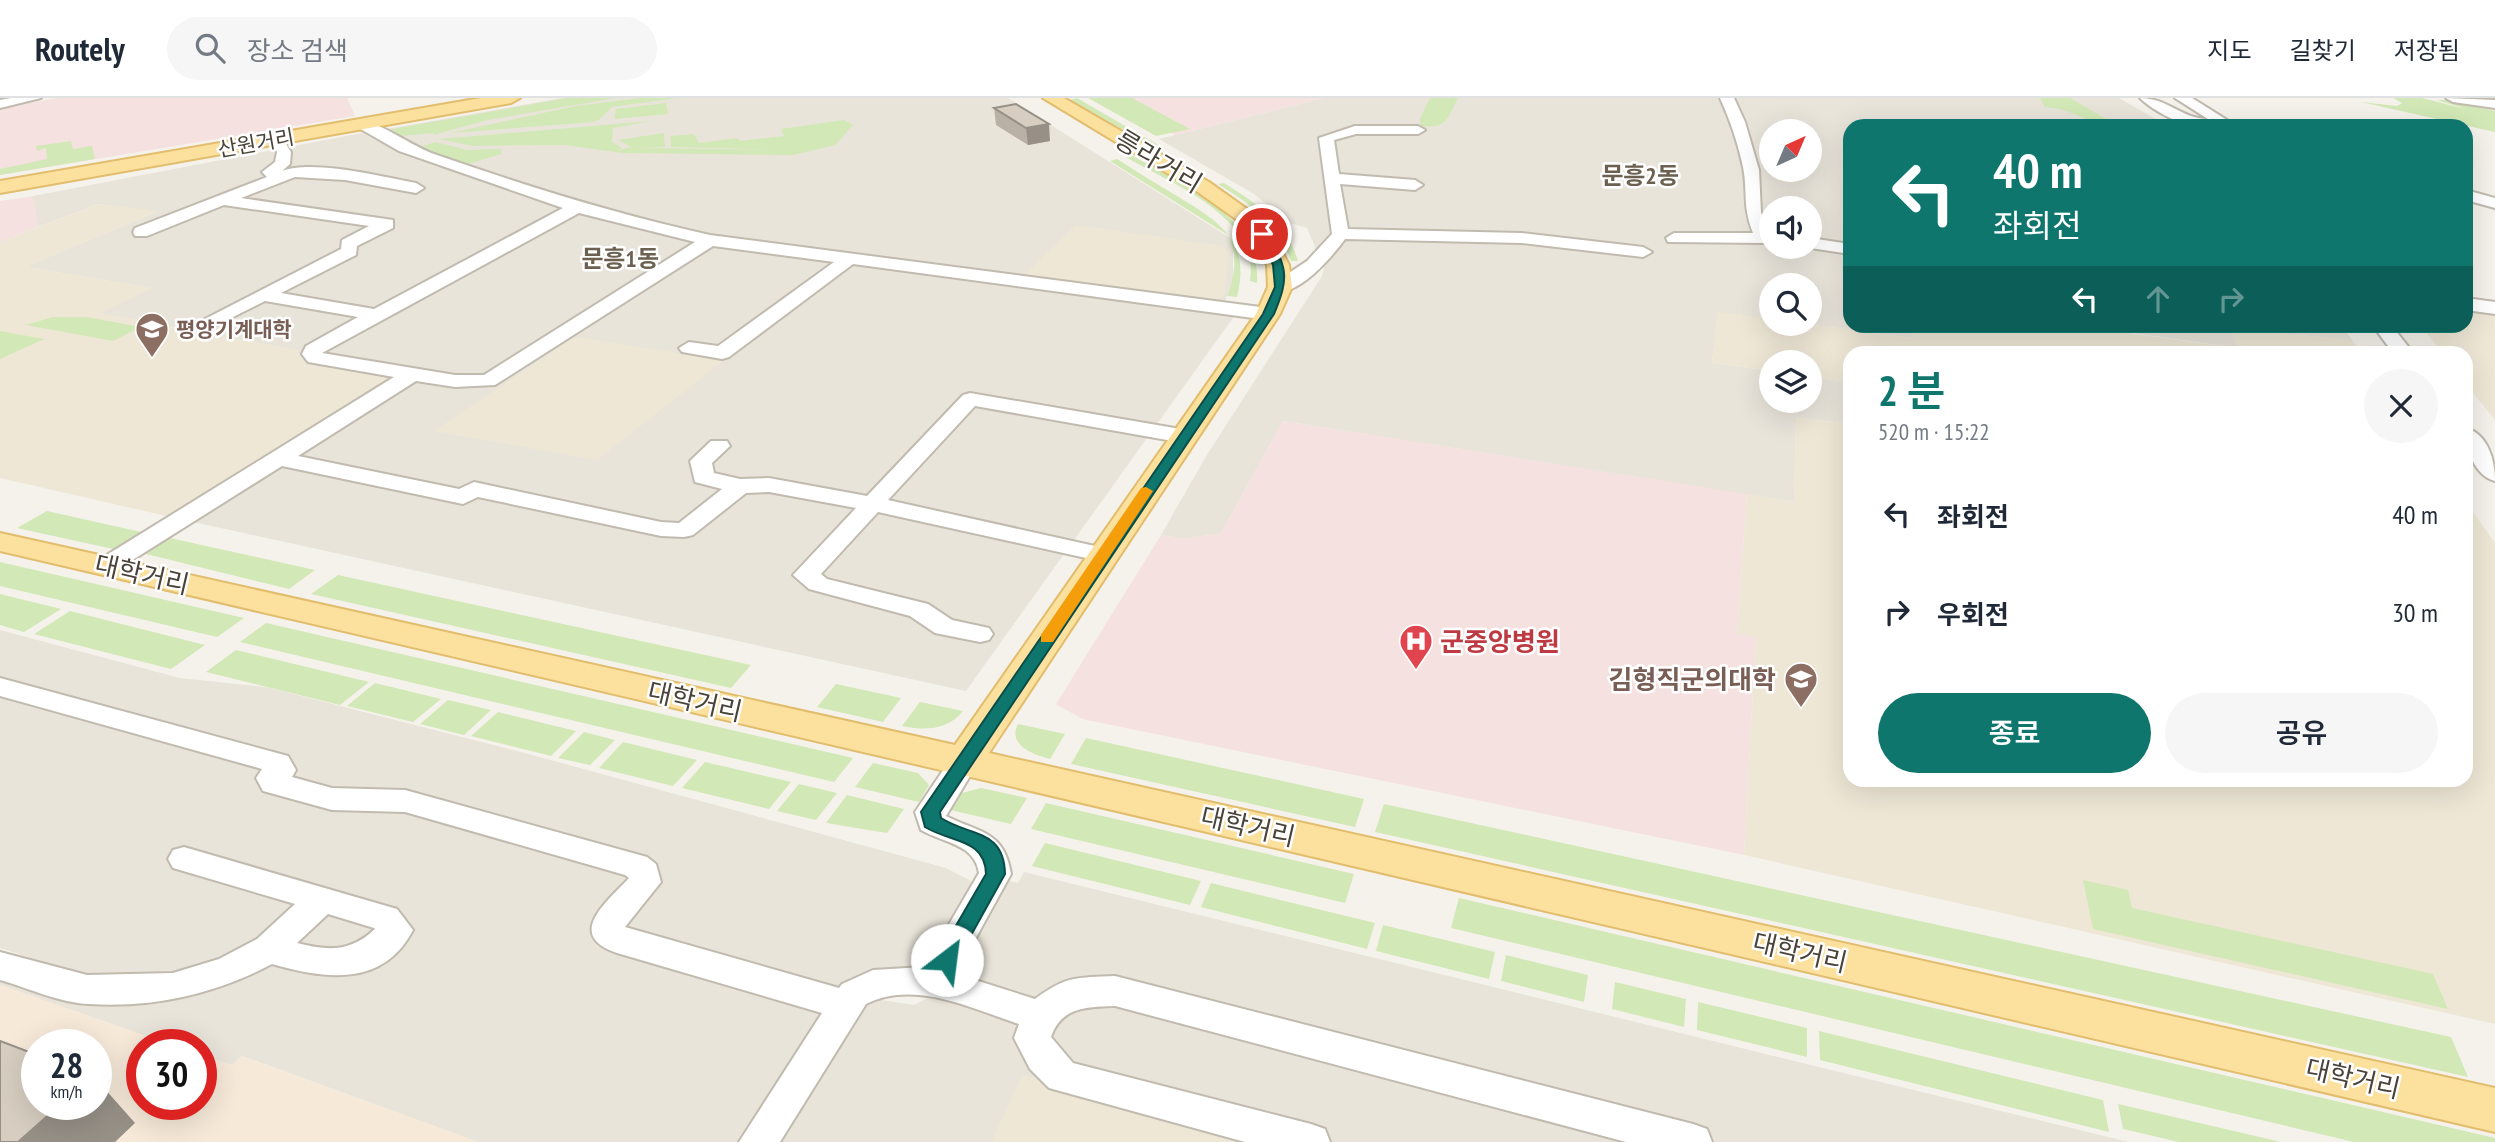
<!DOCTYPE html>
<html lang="ko">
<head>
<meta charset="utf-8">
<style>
	body { margin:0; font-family:"PT Sans Narrow","Noto Sans KR",sans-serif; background:#f6f6f7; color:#1f2937; height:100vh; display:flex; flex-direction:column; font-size:26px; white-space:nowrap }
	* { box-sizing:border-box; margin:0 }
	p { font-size:23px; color:#747a83 }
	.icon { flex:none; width:38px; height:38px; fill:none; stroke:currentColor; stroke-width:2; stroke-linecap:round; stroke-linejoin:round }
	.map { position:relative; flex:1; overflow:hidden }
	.panel { position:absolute; left:1843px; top:248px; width:630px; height:441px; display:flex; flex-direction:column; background:#fff; border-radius:21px; box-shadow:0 7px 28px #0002 }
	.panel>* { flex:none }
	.banner { position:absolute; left:1843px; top:21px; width:630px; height:214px; border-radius:21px; box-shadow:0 7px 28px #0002; background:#0f766e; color:#fff; overflow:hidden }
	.needle { width:46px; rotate:44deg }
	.controls { position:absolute; left:1759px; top:21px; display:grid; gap:14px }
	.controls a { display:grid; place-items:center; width:63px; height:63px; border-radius:50%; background:#fff; box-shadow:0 7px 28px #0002; font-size:35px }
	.speed { position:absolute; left:21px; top:931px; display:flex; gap:14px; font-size:35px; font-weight:700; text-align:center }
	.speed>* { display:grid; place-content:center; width:91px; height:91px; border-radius:50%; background:#fff; box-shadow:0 7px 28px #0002; line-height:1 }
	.speed small { font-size:18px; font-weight:400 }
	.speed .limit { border:10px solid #d22; background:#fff; color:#111 }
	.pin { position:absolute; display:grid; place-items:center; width:60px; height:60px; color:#fff; margin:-30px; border:4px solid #fff; border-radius:50%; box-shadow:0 2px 7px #0007 }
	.me { position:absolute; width:77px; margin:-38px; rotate:30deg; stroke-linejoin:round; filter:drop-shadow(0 0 5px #0008) }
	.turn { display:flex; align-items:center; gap:24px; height:147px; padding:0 35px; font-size:32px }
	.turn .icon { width:91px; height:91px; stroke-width:2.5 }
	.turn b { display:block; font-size:49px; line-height:60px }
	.lanes { display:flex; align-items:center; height:66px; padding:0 35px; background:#0003; justify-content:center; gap:35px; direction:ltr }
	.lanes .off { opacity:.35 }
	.round { display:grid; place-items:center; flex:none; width:74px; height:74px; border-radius:37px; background:#f6f6f7 }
	.summary { display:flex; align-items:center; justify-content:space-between; height:119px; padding:0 35px }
	h1 { font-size:42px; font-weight:600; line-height:52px; color:#0f766e }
	.primary-button { display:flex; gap:14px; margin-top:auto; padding:14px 35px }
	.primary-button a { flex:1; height:80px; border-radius:42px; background:#0f766e; color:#fff; font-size:28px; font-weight:600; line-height:80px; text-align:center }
	.primary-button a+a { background:#f6f6f7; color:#1f2937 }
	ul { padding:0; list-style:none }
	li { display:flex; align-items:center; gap:21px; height:98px; padding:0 35px }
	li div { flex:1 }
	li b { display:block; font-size:26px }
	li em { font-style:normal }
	header { display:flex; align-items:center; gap:42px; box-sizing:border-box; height:98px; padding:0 35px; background:#fff; border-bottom:2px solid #e0e1e3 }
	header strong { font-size:33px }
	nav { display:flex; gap:38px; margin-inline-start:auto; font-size:24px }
	.search { width:490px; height:63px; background:#f6f6f7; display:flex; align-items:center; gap:18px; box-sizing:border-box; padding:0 24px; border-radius:38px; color:#747a83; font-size:26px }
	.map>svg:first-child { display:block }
	.residential { fill:#e9e4da; fill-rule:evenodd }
	.commercial { fill:#f6e9d8; fill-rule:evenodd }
	.education { fill:#eee7d6 }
	.medical { fill:#f5e2e0 }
	.green { fill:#d2e8b6 }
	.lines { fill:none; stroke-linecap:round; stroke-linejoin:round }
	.minor-casing { stroke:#c1baae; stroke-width:4 }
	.major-casing { stroke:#e1bd6d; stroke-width:4 }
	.minor { fill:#fff; fill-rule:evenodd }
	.major { fill:#fbe09e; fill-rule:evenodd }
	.wall { fill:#b9b1a6 }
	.shaded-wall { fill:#969087 }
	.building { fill:#d7cec1; stroke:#969087; stroke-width:2 }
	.route { fill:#0f766e; stroke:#0a4d48; stroke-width:2 }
	.slow { fill:#f59e0b }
	.labels { text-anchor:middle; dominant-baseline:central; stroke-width:5; stroke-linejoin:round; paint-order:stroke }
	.far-street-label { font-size:21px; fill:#4a4339; stroke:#fff }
	.far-education-label { font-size:21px; font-weight:bold; fill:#785e54; stroke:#fff; text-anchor:start }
	.far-quarter-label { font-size:24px; font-weight:bold; fill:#6c6151; stroke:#fff }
	.street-label { font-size:26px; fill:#4a4339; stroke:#fff }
	.health-label { font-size:26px; font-weight:bold; fill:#be3a42; stroke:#fff; text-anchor:start }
	.education-label { font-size:26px; font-weight:bold; fill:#785e54; stroke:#fff; text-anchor:end }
</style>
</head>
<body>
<header>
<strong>Routely</strong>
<div class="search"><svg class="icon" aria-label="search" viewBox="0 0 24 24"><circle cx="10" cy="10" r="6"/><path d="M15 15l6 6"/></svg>장소 검색</div>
<nav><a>지도</a><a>길찾기</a><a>저장됨</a></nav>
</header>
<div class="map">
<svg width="2495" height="1044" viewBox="0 0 2495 1044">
	<rect width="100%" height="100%" fill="#f5f2eb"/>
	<g class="residential">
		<path d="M562 0H1008L1227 138 1233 148V181L1225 203 696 135 593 111 407 47 387 31Z"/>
		<path d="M1324 0H2119L2168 28H1850V228H1912L1913 240 1807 226H1810V187H1771V221L1718 215 1712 265 1771 273V303H1810V279L1850 284V326L1796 319 1794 404 1283 323 1221 435 1184 441 1161 437 1205 360 1322 178 1324 170 1307 130 1290 125 1254 96 1159 41ZM1771 33H1810V72H1771ZM1771 110H1810V149H1771Z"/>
		<path d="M362 35 403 57 566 111 621 125 1235 217 966 593 175 420 308 264 300 259V253L99 215 151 190 25 169 156 114 98 106 38 129 33 100 28 99Z"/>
		<path d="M2075 228H2228L2239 250 2113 232Z"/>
		<path d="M2275 228H2342L2352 242 2279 235Z"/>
		<path d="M0 532 180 580 266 589 536 658 946 770 971 783 966 802 923 872 866 882 751 1044H478L242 958 232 967 201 957V947H172L0 887V882L28 859 0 850Z"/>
		<path d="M1024 774 1860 979 2129 1044H771L869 900 914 907 937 895 1009 783 1018 785Z"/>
	</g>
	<path class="commercial" d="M0 887 172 947H142V1006H201V957L232 967 241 958 478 1044H0ZM37 947H96V1006H37Z"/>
	<g class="education">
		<path d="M98 106 158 113 26 169 152 190 101 215 301 253 300 259 308 264 397 281 175 420 0 380V144Z"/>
		<path d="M1076 127 1223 148 1228 154 1225 196 1218 202 1024 177Z"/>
		<path d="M1718 214 1771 221V226H1807L1913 240 1912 228H2075L2238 250 2228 228H2275L2279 235 2352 242 2361 255 1850 256V284L1810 279V264H1771V273L1712 265Z"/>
		<path d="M2466 214 2495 215V322L2466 286V256L2442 255 2421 228H2466Z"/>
		<path d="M575 239 724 262 597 362 434 333Z"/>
		<path d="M1796 319 1850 326V682H2466V404L2495 445V926L1744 757 1756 540 1737 536 1747 396 1794 404Z"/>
		<path d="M1023 977 1250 1044H991Z"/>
	</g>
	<g class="medical">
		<path d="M59 0H347L355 18 0 77V10Z"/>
		<path d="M1108 0H1324L1175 37Z"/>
		<path d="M28 99 33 100 38 129 0 144V103Z"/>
		<path d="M1283 323 1747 396 1737 535 1756 539 1744 757 1082 621 1056 606 1161 437 1184 441 1221 435Z"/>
	</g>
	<g class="green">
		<path d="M567 0H615L488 22 433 37 434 35 400 38 387 32Z"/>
		<path d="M641 0H677L612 9 599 22 593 24 450 35 576 8Z"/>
		<path d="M1077 0 1165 51 1154 49 1070 2Z"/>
		<path d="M1088 0H1132L1190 31 1156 38Z"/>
		<path d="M1430 0H1458C1446 22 1448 30 1421 28L1420 21Z"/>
		<path d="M2040 0H2070L2118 28C2091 28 2072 10 2045 9Z"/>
		<path d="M2393 0H2422L2469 12 2437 2H2450L2495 13V34L2361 4 2397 8 2402 5Z"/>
		<path d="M666 5 668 16 614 21 616 11Z"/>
		<path d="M844 22 853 27 835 47 793 57 623 55 564 47 473 48 439 41 651 23 613 30 612 44 622 50 616 53 631 49 618 42 664 35 665 49 635 50 796 52 671 49 670 38 694 36 699 45 737 40 741 43 784 38 781 31Z"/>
		<path d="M71 43 73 51 92 48 95 61 0 77V71L47 61 46 50 37 53 36 48Z"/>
		<path d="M436 44 467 52 501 51V56L468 66 419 49Z"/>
		<path d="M1133 58C1182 87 1261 117 1257 185L1250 183C1260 118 1171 86 1126 59Z"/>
		<path d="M1117 61C1137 74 1157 86 1177 98 1220 124 1251 143 1237 199L1227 198C1235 178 1238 157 1228 137L1110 63Z"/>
		<path d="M1224 85C1257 106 1286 124 1298 163H1291C1279 125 1251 107 1218 86Z"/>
		<path d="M53 219H86L141 229 113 243 26 227Z"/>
		<path d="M0 233 44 241 0 261Z"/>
		<path d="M47 413 150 436 122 451H113L17 430Z"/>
		<path d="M161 438 315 472 289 491 138 454Z"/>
		<path d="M0 464 244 520 217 539 0 488Z"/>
		<path d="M338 477 751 567 731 590 311 496Z"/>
		<path d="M0 496 61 511 24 534 0 527Z"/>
		<path d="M70 513 205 547 171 571 34 536Z"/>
		<path d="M266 525 853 660 834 684 240 544Z"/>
		<path d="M236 552 369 584 340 607 206 574Z"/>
		<path d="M375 585 441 601 413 624 347 608Z"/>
		<path d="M836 586 901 600 883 624 817 609Z"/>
		<path d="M448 602 491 612 464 637 420 626Z"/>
		<path d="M920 604 963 613C948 632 924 633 902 628Z"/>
		<path d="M498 614 576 633 551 658 471 638Z"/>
		<path d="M1018 626 1065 636 1050 661C1033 657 1007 647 1018 626Z"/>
		<path d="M584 634 615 642 590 667 558 660Z"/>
		<path d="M1086 640 1364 701 1355 729 1071 666Z"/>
		<path d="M623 644 697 662 673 688 599 670Z"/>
		<path d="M705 664 791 684 769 711 682 690Z"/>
		<path d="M873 665 918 675 929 687 919 704 855 689Z"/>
		<path d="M799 686 837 695 816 722 777 713Z"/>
		<path d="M981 690 1027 700 1011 726 946 711 958 696Z"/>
		<path d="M847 697 904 711 887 735 826 725Z"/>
		<path d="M1046 705 1354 776 1345 805 1031 731Z"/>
		<path d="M1384 706 2451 939 2468 979 1375 734Z"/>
		<path d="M1045 745 1201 783 1190 807 1032 768Z"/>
		<path d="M2083 782 2128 792 2132 810 2433 876 2448 911 2093 831Z"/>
		<path d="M1211 785 1375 825 1367 851 1201 809Z"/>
		<path d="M1459 800 2495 1040V1044H2354L1451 830Z"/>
		<path d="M1383 827 1495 854 1489 881 1376 853Z"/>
		<path d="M1506 857 1588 877 1584 904 1501 883Z"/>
		<path d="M1615 884 1686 901 1684 929 1612 911Z"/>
		<path d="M1698 904 1807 930V959L1697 932Z"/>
		<path d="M1819 933 2103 1002 2109 1034 1820 962Z"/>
		<path d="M2118 1006 2281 1044H2179L2123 1031Z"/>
	</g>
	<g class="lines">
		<defs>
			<g id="minor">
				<path d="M11 0H41L0 10V2Z"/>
				<path d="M1720 0H1734L1745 24 1759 72 1761 114 1771 142 1764 145 1668 144 1666 140 1674 135H1753C1742 107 1748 95 1743 69 1738 45 1730 22 1720 0Z"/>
				<path d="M2140 0C2168 0 2182 21 2208 21L2175 0H2192L2227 22C2207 42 2157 17 2140 0Z"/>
				<path d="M2446 0 2495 2V10L2453 4Z"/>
				<path d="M362 22C384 27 410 47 434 56 526 88 615 116 710 137L1268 210 1277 216 1268 222 853 166 729 259 722 261 682 254 679 250 689 244 718 248 834 164 713 148 495 287 455 289 416 283 298 358 459 391 474 384 661 424 679 425 722 391 695 384 690 363 711 343H727L730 348 712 365 714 375 740 381 769 380 867 398 963 297 970 295 1192 333 1195 338 1192 343 1184 345 975 308 888 402 1113 452 1116 457 1113 462 1104 464 878 414 821 476 827 481 928 506 952 522 989 530 993 536 989 542 980 544 935 535 910 518 809 491 793 477 856 410 769 394 746 395 693 437 684 439 661 438 478 399 463 406 282 368 115 473H97L94 468 97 463 394 279 308 264 302 256 306 248 358 219 265 203 217 227H203L201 223 341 151 342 142 369 128 224 107 147 138H135L133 134 135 130 267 79 262 74 275 64 277 54 269 41 276 37 281 38 291 54 290 66 282 73C312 61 383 79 416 85L424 90 416 95 345 82 295 79 241 100 393 122V130L357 148 356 157 281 195 374 211 563 110 399 53 357 29V23ZM579 115 695 144 484 277H455L322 255Z"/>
				<path d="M1355 28H1418L1425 32 1418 36H1356L1334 42 1339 76 1415 82 1423 87 1415 92 1340 86 1348 131 1521 135 1643 149 1652 154 1643 159 1521 145 1345 141C1332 159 1298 199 1274 193L1271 189 1274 185 1307 163 1332 136 1319 40Z"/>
				<path d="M2466 92 2495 100V110L2466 102Z"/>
				<path d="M1810 140 1850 146V156L1804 149H1810Z"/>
				<path d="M2466 200 2495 204V216L2466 212Z"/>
				<path d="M2373 228H2392L2414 256H2394Z"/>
				<path d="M2466 330C2488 336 2495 363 2495 383 2474 378 2465 349 2466 330Z"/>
				<path d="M0 580 288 658 296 672 292 679 332 690 405 692 647 759 656 766 661 784 625 829 839 890 842 886 873 872 924 869 979 775C975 746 944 745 921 732L915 714 954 656 964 653 974 656 979 663 946 718C979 735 1004 732 1011 776L956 876 1035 901C1067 877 1077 880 1115 878L1693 1026 1707 1031 1712 1044H1626L1115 908C1087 909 1061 909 1051 939L1073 965 1311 1026 1325 1031 1330 1044H1245L1049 990 1030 971 1014 940 1019 926C973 911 914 881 866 906L780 1044H739L822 915 617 855C564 837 607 804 629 780L625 777 405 714 332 712 263 693 256 680 262 671 0 598Z"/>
				<path d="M184 749 397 811 413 832C383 890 324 881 272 866 215 896 154 910 89 906 60 905 28 890 0 882V854L87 877 173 875 219 861 257 841 295 806 173 770 168 761 173 752ZM328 816 374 830 375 831C351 854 328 853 297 845Z"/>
			</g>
			<g id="major">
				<path d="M481 0H520L511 5 0 95V83Z"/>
				<path d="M1043 0H1064L1209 84 1254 116 1273 136 1289 167 1292 189 1280 216 989 655 2495 990V1034L0 453V435L955 647 1256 216 1268 189 1267 167 1253 138 1240 124 1195 92Z"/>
			</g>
		</defs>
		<use href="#minor" class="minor-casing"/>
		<use href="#major" class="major-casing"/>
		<use href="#minor" class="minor"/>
		<use href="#major" class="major"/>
	</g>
	<path class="wall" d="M994 10 1050 43 1028 47 996 27Z"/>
	<g class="shaded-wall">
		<path d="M1049 26 1050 43 1028 47 1026 30Z"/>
		<path d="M96 981 135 1025 115 1044H18L61 1006H96Z"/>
	</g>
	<g class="building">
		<path d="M1016 6 1049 26 1026 30 994 10Z"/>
		<path d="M0 943 37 957V1006H61L18 1044H0Z"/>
	</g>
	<path class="route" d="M1258 134H1266C1287 169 1290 178 1274 216L940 714 941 720C971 739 1004 731 1005 776L954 868 947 870 939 868 936 862 986 776C985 740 951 745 925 729L921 714 1263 216 1275 189 1273 167Z"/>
	<path class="slow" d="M1146 389 1153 393 1053 544H1041V537L1141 390Z"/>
	<defs>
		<symbol id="university-pin" viewBox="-11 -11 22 30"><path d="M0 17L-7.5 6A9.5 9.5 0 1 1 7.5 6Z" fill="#8d6e63" stroke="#fff"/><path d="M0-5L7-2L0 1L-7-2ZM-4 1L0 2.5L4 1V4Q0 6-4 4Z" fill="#fff"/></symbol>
		<symbol id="hospital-pin" viewBox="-11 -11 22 30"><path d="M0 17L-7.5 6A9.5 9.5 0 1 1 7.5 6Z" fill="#e0444e" stroke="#fff"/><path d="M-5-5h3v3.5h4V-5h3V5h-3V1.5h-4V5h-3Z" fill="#fff"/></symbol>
	</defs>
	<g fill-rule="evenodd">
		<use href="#university-pin" x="133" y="212" width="38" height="52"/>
		<use href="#hospital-pin" x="1397" y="524" width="38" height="52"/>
		<use href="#university-pin" x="1782" y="562" width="38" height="52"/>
	</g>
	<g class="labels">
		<g class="far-street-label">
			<text transform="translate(256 45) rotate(-10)">산원거리</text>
		</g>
		<g class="far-education-label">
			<text x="176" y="231">평양기계대학</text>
		</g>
		<g class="far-quarter-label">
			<text x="1640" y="77">문흥2동</text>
			<text x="620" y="160">문흥1동</text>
		</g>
		<g class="street-label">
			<text transform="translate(1159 63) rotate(31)">릉라거리</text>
			<text transform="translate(142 476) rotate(13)">대학거리</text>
			<text transform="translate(695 603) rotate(13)">대학거리</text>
			<text transform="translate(1248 728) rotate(13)">대학거리</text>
			<text transform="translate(1800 854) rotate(13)">대학거리</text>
			<text transform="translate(2353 980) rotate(13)">대학거리</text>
		</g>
		<g class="health-label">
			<text x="1440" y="543">군중앙병원</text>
		</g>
		<g class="education-label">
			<text x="1776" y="581">김형직군의대학</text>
		</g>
	</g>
</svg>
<div class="controls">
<a><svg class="needle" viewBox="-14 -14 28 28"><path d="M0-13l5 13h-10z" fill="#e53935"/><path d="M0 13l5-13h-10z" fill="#747a83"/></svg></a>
<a><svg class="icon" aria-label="sound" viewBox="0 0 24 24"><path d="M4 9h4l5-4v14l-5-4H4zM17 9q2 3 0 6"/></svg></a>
<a><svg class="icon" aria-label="search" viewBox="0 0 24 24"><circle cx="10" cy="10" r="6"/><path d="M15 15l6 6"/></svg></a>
<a><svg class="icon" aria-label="layers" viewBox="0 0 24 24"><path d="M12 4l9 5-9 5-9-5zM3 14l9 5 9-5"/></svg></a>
</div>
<div class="speed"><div>28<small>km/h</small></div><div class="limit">30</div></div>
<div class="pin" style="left:1262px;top:136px;background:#d93025"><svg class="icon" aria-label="arrive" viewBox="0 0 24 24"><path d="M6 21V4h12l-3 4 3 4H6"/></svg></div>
<svg class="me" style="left:947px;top:862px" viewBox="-20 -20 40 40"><circle r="19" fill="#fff"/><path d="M0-13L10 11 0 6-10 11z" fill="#0f766e"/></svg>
<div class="banner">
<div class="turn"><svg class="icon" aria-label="left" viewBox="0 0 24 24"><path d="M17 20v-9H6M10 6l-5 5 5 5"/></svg><div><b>40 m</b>좌회전</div></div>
<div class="lanes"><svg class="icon" aria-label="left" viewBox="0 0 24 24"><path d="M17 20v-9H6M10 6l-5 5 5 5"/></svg><svg class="icon off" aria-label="ahead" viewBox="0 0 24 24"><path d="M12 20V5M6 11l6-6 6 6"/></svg><svg class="icon off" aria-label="right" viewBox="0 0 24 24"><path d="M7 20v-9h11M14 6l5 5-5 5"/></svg></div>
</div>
<section class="panel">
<div class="summary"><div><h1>2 분</h1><p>520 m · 15:22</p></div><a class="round"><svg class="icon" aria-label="close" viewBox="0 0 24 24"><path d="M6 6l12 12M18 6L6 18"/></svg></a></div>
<ul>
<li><svg class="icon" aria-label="left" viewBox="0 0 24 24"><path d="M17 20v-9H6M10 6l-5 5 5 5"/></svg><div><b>좌회전</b></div><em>40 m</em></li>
<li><svg class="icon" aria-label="right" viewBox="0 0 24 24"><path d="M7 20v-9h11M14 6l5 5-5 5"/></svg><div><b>우회전</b></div><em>30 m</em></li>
</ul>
<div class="primary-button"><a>종료</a><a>공유</a></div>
</section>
</div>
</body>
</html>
